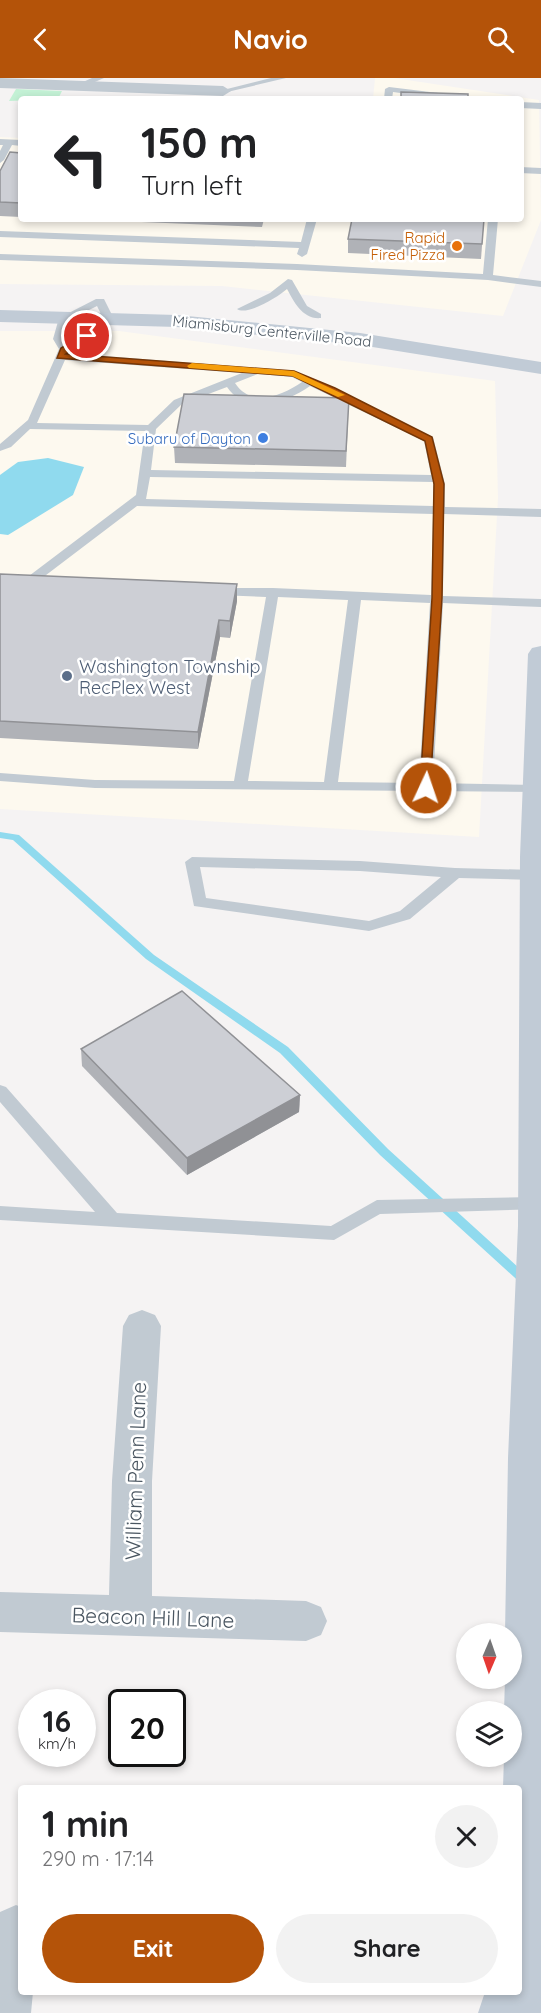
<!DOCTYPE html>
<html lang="en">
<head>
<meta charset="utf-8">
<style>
	body { margin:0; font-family:Quicksand,sans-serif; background:#f2f2f2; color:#202124; height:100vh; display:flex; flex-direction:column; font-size:22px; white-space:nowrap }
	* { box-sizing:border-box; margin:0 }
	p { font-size:20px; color:#757577 }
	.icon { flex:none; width:33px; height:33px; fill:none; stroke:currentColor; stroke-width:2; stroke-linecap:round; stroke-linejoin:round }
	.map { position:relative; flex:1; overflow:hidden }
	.details { position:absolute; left:18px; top:1707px; width:504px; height:210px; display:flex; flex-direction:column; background:#fff; border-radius:6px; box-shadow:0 3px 9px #0003 }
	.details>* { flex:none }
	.top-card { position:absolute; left:18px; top:18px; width:506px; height:126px; border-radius:6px; box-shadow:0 3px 9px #0003; background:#fff; color:#202124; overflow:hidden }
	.needle { width:39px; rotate:182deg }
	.controls { position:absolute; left:456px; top:1545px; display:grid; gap:12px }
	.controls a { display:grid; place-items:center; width:66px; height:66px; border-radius:50%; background:#fff; box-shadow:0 3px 9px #0003; font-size:30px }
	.speed { position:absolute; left:18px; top:1611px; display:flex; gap:12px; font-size:30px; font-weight:700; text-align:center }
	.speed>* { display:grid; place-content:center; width:78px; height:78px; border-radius:50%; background:#fff; box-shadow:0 3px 9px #0003; line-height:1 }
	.speed small { font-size:15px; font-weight:400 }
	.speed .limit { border:3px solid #111; border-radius:9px; background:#fff; color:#111 }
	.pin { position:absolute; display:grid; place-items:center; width:51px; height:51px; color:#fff; margin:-26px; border:3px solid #fff; border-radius:50%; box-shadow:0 2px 6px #0007 }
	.me { position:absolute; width:66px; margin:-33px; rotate:3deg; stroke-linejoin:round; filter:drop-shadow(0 0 4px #0008) }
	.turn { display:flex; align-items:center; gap:21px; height:126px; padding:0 24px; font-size:27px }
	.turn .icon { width:78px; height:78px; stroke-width:2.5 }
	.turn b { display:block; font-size:42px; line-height:51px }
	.round { display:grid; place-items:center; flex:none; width:63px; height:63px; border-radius:32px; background:#f2f2f2 }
	.overview { display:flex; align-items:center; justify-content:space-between; height:102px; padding:0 24px }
	h1 { font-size:36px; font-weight:700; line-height:45px }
	.primary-button { display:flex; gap:12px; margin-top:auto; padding:12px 24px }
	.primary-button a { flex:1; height:69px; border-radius:36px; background:#b45309; color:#fff; font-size:24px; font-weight:700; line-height:69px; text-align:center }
	.primary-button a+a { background:#f2f2f2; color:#202124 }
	header { display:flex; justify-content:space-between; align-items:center; height:78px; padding:0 24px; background:#b45309; color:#fff; font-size:27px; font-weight:700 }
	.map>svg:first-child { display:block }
	.commercial { fill:#fdf9ef }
	.green { fill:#c3f1d5 }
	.water { fill:#90daee }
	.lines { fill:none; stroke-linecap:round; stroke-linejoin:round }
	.stream { fill:#90daee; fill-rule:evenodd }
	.lane { fill:#c1cad2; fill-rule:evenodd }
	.street { fill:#c1cad2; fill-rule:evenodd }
	.secondary { fill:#c1cbd6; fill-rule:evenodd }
	.wall { fill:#b0b2b7 }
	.shaded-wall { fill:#909195 }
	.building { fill:#cdcfd5; stroke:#909195; stroke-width:1.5 }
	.route { fill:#b45309; stroke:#753606; stroke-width:1.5 }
	.slow { fill:#f59e0b }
	.food-dot { fill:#e8710a; stroke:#fff; stroke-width:2 }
	.shop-dot { fill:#3f7fe0; stroke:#fff; stroke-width:2 }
	.service-dot { fill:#5c6f8a; stroke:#fff; stroke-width:2 }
	.labels { text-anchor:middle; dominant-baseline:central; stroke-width:5; stroke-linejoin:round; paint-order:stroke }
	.far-food-label { font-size:15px; fill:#c56008; stroke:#fff; text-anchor:end }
	.far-street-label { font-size:15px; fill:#4a5661; stroke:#fff }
	.far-shop-label { font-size:15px; fill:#366cbe; stroke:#fff; text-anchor:end }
	.service-label { font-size:18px; fill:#4e5e75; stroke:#fff; text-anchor:start }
	.near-street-label { font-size:21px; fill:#4a5661; stroke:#fff }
</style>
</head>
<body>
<header><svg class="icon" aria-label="back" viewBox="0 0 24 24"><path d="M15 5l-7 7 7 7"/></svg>Navio<svg class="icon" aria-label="search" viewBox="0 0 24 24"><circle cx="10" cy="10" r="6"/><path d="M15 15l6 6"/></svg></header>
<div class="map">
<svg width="541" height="1935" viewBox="0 0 541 1935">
	<rect width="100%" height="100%" fill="#f5f3f3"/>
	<g class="commercial">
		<path d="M375 0H394L539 22 541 142 503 238 222 208 0 206V59L21 60V141H520V21H373Z"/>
		<path d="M0 253H119L495 303 498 420 479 759 0 731Z"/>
	</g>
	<path class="green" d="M16 11 62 13 58 21 9 23Z"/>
	<path class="water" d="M48 380 84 389 73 417 8 457 0 456V397L18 384Z"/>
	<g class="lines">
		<path class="stream" d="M0 754 19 757 154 877 288 969 388 1071 541 1210V1222L537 1220 380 1077 280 975 146 881 13 762 0 760Z"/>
		<g class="lane">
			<path d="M92 0H104L81 10 74 8Z"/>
			<path d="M271 0H286L223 15 219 13Z"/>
			<path d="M389 9 463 18 467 21H444L393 14 392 21H384L385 11Z"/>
			<path d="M520 24 541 25V31L520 30Z"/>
			<path d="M0 61 21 62V68L12 67 4 82 0 85V73L3 67H0Z"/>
			<path d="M520 89 541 90V96L520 95Z"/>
			<path d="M307 141H317L307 176 302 179 297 176 299 170 0 159V153L301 164Z"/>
			<path d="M488 141H498L493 197 541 203V209L488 202 297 192 0 182V176L297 186 483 196Z"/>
			<path d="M288 201 292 202 307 228 321 236V240C303 242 294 224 287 211 278 219 247 238 237 231L270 215Z"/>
			<path d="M96 221H104L114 241 67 275 294 293 433 359 445 406V429L541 431V439L444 436 443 518 541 521V529L443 525 433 705 536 707 541 708V714L95 710 0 703V695L95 702 234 703 266 519 217 517 211 513 213 510H273L431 517 433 436 137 428 29 510H21L19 507 21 504 136 417 145 353 30 351 11 369 0 373V366L28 342 59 271 53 261 59 240ZM97 228 103 240 66 265 63 261 69 242ZM65 282 242 295 174 322 148 347 37 345ZM258 296 292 299 302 304C282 318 251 330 235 305ZM310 308 424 363 431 397 151 392 156 351 182 326 227 309C246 337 287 325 310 308ZM150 399 433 404V428L146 421ZM278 519 348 522 324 704 248 703ZM361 522 430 525 419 705 338 704Z"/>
			<path d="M192 779 360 783 455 790 535 792 540 794 541 799 535 802 459 800 410 841 369 853 194 828 185 784ZM200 789 360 793 441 799 400 833 369 843 206 820Z"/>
			<path d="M0 1007 6 1009 117 1135 331 1148 377 1122 536 1119 541 1121V1131L380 1136 334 1162 0 1142V1128L95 1134 0 1024Z"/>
		</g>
		<g class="street">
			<path d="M0 0 223 8 231 13 223 18 0 10Z"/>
			<path d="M142 1232 155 1237 161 1248 152 1403V1518L306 1523 321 1529 327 1543 321 1557 306 1563 0 1554V1514L109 1517 112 1403 123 1248 129 1237Z"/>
			<path d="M16 1827 21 1829V1914H33L31 1935H0V1834Z"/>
		</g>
		<g class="secondary">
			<path d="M0 232 177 237 360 255 541 284V296L360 267 177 249 0 244Z"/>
			<path d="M541 568V1935H478L485 1914H519V1710H503L504 1678H512V1634H504L505 1600H512V1556H505L508 1380 518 1148 520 779 528 576 532 570Z"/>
		</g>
	</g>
	<g class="wall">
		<path d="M21 75V139L0 138V93Z"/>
		<path d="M69 141H264L262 149Z"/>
		<path d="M484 141 481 181 348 175V161Z"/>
		<path d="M349 320 346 389 175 385 174 369Z"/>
		<path d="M0 496 237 523 230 560 220 559 198 671 0 660Z"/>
		<path d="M81 971 300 1017 299 1034 187 1097 82 988Z"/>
	</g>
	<g class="shaded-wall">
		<path d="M237 506V523L230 560V543Z"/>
		<path d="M219 542 220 559 198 671V654Z"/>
		<path d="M300 1017 299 1034 187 1097V1080Z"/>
	</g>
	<g class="building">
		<path d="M401 14 468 16V21H401Z"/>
		<path d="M10 74 21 75V125L0 124V93Z"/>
		<path d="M352 141H484L482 166 348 161Z"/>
		<path d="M184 316 349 320 346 373 174 369Z"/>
		<path d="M0 496 237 506 230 543 219 542 198 654 0 643Z"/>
		<path d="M182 913 300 1017 187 1080 81 971Z"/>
	</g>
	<path class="route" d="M87 255 91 258 90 260 66 276 294 293 335 310 432 359 444 406 442 520 430 712H422L420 710 432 520 434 406 425 363 293 298 57 280 61 270Z"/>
	<path class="slow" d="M192 285 294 293 345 317 338 319 292 298 189 290 187 288Z"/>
	<circle class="food-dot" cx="457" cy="168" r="6"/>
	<circle class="shop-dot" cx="263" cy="360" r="6"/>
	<circle class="service-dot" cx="67" cy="598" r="6"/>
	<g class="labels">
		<g class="far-food-label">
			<text x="445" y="159">Rapid<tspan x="445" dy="17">Fired Pizza</tspan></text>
		</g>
		<g class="far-street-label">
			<text transform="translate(272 253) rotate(6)">Miamisburg Centerville Road</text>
		</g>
		<g class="far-shop-label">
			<text x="251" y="360">Subaru of Dayton</text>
		</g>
		<g class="service-label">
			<text x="79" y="588">Washington Township<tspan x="79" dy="21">RecPlex West</tspan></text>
		</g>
		<g class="near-street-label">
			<text transform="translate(135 1393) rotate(-88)">William Penn Lane</text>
			<text transform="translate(153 1539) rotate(2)">Beacon Hill Lane</text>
		</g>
	</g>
</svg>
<div class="controls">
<a><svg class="needle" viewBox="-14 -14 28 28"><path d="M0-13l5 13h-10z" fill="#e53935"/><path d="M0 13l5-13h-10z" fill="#757577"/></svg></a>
<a><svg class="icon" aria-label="layers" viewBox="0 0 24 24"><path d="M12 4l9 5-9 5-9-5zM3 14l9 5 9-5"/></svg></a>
</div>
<div class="speed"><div>16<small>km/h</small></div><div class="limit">20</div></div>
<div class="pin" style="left:87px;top:258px;background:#d93025"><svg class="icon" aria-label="arrive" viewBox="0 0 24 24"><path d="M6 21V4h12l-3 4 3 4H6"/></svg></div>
<svg class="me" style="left:426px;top:710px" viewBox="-20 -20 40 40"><circle r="17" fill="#b45309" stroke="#fff" stroke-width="3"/><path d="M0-11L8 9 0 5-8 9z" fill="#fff"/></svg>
<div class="top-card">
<div class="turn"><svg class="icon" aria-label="left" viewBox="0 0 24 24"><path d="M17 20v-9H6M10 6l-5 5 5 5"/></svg><div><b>150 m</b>Turn left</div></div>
</div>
<section class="details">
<div class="overview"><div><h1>1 min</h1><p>290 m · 17:14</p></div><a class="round"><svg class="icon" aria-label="close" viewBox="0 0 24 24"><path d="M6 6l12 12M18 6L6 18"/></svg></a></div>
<div class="primary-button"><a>Exit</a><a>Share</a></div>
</section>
</div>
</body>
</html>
